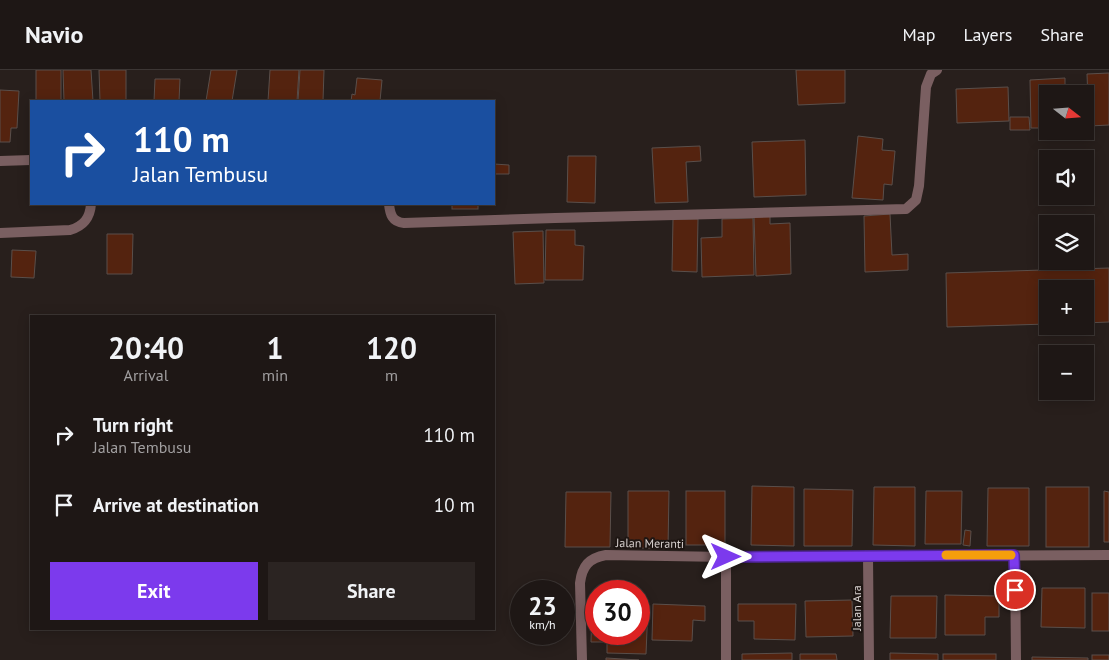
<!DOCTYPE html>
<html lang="en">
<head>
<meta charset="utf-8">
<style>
	body { margin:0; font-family:"PT Sans",sans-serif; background:#2b2422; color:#f1f3f6; height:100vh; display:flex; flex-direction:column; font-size:19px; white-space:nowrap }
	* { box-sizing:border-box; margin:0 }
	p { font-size:16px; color:#a19fa0 }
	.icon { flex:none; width:28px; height:28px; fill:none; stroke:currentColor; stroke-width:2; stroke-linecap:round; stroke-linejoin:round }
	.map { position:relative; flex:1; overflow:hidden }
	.drawer { position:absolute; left:30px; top:245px; width:465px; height:315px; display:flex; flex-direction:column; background:#1e1715; border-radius:0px; box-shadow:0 2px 12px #0003,0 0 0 1px #3c3634 }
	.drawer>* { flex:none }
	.banner { position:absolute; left:30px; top:30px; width:465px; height:105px; border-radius:0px; box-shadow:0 2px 12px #0003,0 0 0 1px #3c3634; background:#1a4fa0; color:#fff; overflow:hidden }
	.needle { width:32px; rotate:107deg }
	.buttons { position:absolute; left:1039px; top:15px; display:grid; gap:10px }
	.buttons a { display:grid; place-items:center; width:55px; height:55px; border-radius:0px; background:#1e1715; box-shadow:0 2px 12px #0003,0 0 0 1px #3c3634; font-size:25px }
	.speed { position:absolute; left:510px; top:510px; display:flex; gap:10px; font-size:25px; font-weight:700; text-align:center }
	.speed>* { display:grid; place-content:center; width:65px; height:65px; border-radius:50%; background:#1e1715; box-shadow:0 2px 12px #0003,0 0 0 1px #3c3634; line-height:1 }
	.speed small { font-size:12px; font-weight:400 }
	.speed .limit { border:8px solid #d22; background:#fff; color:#111 }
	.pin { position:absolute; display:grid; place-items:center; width:42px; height:42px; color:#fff; margin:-21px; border:2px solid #fff; border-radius:50%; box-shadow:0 1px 5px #0007 }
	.me { position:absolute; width:55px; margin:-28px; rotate:90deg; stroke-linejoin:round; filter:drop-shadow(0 0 4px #0008) }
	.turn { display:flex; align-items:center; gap:18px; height:105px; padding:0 20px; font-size:22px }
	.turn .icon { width:65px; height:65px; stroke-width:2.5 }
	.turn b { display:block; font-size:35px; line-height:42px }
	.eta { display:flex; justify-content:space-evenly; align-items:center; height:85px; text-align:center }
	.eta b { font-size:30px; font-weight:800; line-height:35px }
	.cta { display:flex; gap:10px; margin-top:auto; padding:10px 20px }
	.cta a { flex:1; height:58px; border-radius:0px; background:#7c3aed; color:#fff; font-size:20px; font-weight:800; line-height:58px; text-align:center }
	.cta a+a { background:#2b2422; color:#f1f3f6 }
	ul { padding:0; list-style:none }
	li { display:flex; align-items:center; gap:15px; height:70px; padding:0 20px }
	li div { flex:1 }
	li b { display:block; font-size:19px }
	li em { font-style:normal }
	header { display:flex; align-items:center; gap:30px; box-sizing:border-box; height:70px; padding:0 25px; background:#1e1715; border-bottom:1px solid #3c3634 }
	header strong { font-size:24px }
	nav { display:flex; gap:28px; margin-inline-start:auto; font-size:18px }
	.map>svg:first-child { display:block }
	.building { fill:#54230f; stroke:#5a4f4b }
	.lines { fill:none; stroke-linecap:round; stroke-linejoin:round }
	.street { stroke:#7a5f61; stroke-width:10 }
	.route-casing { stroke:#51269a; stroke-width:12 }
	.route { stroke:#7c3aed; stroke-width:9 }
	.slow { stroke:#f59e0b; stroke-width:9 }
	.labels { text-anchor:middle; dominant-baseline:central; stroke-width:4; stroke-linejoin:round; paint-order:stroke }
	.street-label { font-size:12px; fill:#d9d2d0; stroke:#1e1613 }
</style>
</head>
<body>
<header>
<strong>Navio</strong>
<nav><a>Map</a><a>Layers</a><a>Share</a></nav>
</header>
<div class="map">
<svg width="1109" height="590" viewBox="0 0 1109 590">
	<rect width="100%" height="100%" fill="#281f1c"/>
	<g class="building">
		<rect x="36" y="0" width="25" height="31"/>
		<path d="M63 0H91L93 31H64Z"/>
		<path d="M99 0H126V31H100Z"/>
		<path d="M211 0H237L232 31H206Z"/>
		<path d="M270 0H299L297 31H268Z"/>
		<path d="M300 0H324L323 31H298Z"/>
		<path d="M796 0H845V33L798 35Z"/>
		<path d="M1109 3V55L1089 56 1087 4Z"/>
		<path d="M357 8 382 10 380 31H351L352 24 355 25Z"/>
		<path d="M1065 8V24H1048V58H1031L1030 10Z"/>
		<path d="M155 9H180L179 31H154Z"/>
		<path d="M1008 17 1009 51 957 53 956 19Z"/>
		<path d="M0 20 19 21 17 58H11L10 72H0Z"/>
		<path d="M1010 47H1029L1030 60H1010Z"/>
		<path d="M858 66 883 69 882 80 895 81 892 115 884 114 883 130 852 128Z"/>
		<path d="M805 70 806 125 754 127 752 72Z"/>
		<path d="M700 76 701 91 686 92 688 132 655 133 652 78Z"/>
		<path d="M568 86H596L595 133 567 132Z"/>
		<path d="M494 94 509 95V104H494Z"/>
		<rect x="452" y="134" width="26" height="5"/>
		<path d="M890 144 892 185 908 184V200L865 202 864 146Z"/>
		<path d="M770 146V154L790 153 791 204 756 206 754 147Z"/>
		<path d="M753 148 754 205 702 207 701 168 722 167V149Z"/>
		<path d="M673 149H698L697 202 672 201Z"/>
		<path d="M546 160H575V175L584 176 583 210H545Z"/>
		<path d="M543 161 544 213 515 214 513 162Z"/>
		<path d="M107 164H133L132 204H107Z"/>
		<path d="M12 180 36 181 34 208 11 207Z"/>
		<path d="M1109 198V252L1085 253V219H1048V254L947 257 946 203Z"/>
		<path d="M752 416 794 417V476L751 475Z"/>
		<path d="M874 417H915V476L873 475Z"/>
		<rect x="1046" y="417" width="43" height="60"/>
		<path d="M988 418H1029V476H987Z"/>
		<path d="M804 419 853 420 852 476H804Z"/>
		<path d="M628 421H669L668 478H628Z"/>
		<rect x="686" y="421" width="39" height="54"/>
		<path d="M926 421H962L961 474H925Z"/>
		<path d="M1104 421 1109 422V472H1104Z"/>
		<path d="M566 422H611L610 477H565Z"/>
		<path d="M965 460 971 461 970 476 963 475Z"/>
		<path d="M1042 518H1085V558L1041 557Z"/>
		<rect x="1092" y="523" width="17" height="38"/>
		<path d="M945 525 999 526V547H985V565H945Z"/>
		<path d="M891 526H937L936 568H890Z"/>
		<path d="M852 530 853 566 806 567 805 531Z"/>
		<path d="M592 534H596V564H639V535L648 536 646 584 607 583V572H591Z"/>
		<path d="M653 534 705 536V551L693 550 692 571 652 570Z"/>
		<path d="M738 534H796L795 570 754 569V551H738Z"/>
		<path d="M792 583V590H742V584Z"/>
		<path d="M890 583 938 584V590H890Z"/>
		<path d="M800 584H836L837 590H800Z"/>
		<rect x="943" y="584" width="53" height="6"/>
		<rect x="1092" y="585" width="17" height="5"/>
		<path d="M1032 587 1088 588V590H1032Z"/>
		<path d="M606 588 639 590H606Z"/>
	</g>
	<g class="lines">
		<g class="street">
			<path d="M0 91 31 90"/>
			<path d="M389 134C390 144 392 152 404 153L555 148 906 139 916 130 919 116 926 17 931 4 937 0"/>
			<path d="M0 163 70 160C84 156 90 148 91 134"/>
			<path d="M1015 485 1016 590"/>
			<path d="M868 486 869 590"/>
			<path d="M726 487V590"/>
			<path d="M582 590 580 513C582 496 589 488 606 485L726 487 1109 485"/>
		</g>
	</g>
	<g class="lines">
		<defs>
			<path id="route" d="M726 487 1014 485 1015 520"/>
		</defs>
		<use href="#route" class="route-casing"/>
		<use href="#route" class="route"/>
		<path class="slow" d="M946 485H1011"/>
	</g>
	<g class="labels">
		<g class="street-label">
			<text transform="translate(650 473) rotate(1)">Jalan Meranti</text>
			<text transform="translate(856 538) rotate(-90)">Jalan Ara</text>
		</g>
	</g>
</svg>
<div class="buttons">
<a><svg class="needle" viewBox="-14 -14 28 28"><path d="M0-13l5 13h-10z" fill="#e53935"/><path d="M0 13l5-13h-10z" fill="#a19fa0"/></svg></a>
<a><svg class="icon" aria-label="sound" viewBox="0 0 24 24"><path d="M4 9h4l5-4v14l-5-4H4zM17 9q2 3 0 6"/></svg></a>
<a><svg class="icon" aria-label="layers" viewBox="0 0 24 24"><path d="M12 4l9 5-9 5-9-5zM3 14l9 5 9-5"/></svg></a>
<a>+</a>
<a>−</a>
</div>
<div class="speed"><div>23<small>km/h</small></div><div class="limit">30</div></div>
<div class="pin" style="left:1015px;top:520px;background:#d93025"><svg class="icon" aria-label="arrive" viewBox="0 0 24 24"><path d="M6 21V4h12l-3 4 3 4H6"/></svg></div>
<svg class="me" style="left:726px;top:487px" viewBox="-20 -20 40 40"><path d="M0-17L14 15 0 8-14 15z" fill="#7c3aed" stroke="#fff" stroke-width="4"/></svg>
<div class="banner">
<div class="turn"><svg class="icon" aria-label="right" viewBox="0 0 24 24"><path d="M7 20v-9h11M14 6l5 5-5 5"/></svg><div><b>110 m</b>Jalan Tembusu</div></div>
</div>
<section class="drawer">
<div class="eta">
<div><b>20:40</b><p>Arrival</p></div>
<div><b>1</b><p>min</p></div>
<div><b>120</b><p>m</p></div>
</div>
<ul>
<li><svg class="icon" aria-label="right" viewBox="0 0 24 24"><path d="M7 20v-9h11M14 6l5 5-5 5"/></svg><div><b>Turn right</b><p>Jalan Tembusu</p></div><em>110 m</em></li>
<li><svg class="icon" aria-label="arrive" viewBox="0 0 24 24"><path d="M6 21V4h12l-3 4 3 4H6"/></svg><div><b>Arrive at destination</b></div><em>10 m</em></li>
</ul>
<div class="cta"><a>Exit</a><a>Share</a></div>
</section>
</div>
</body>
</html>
